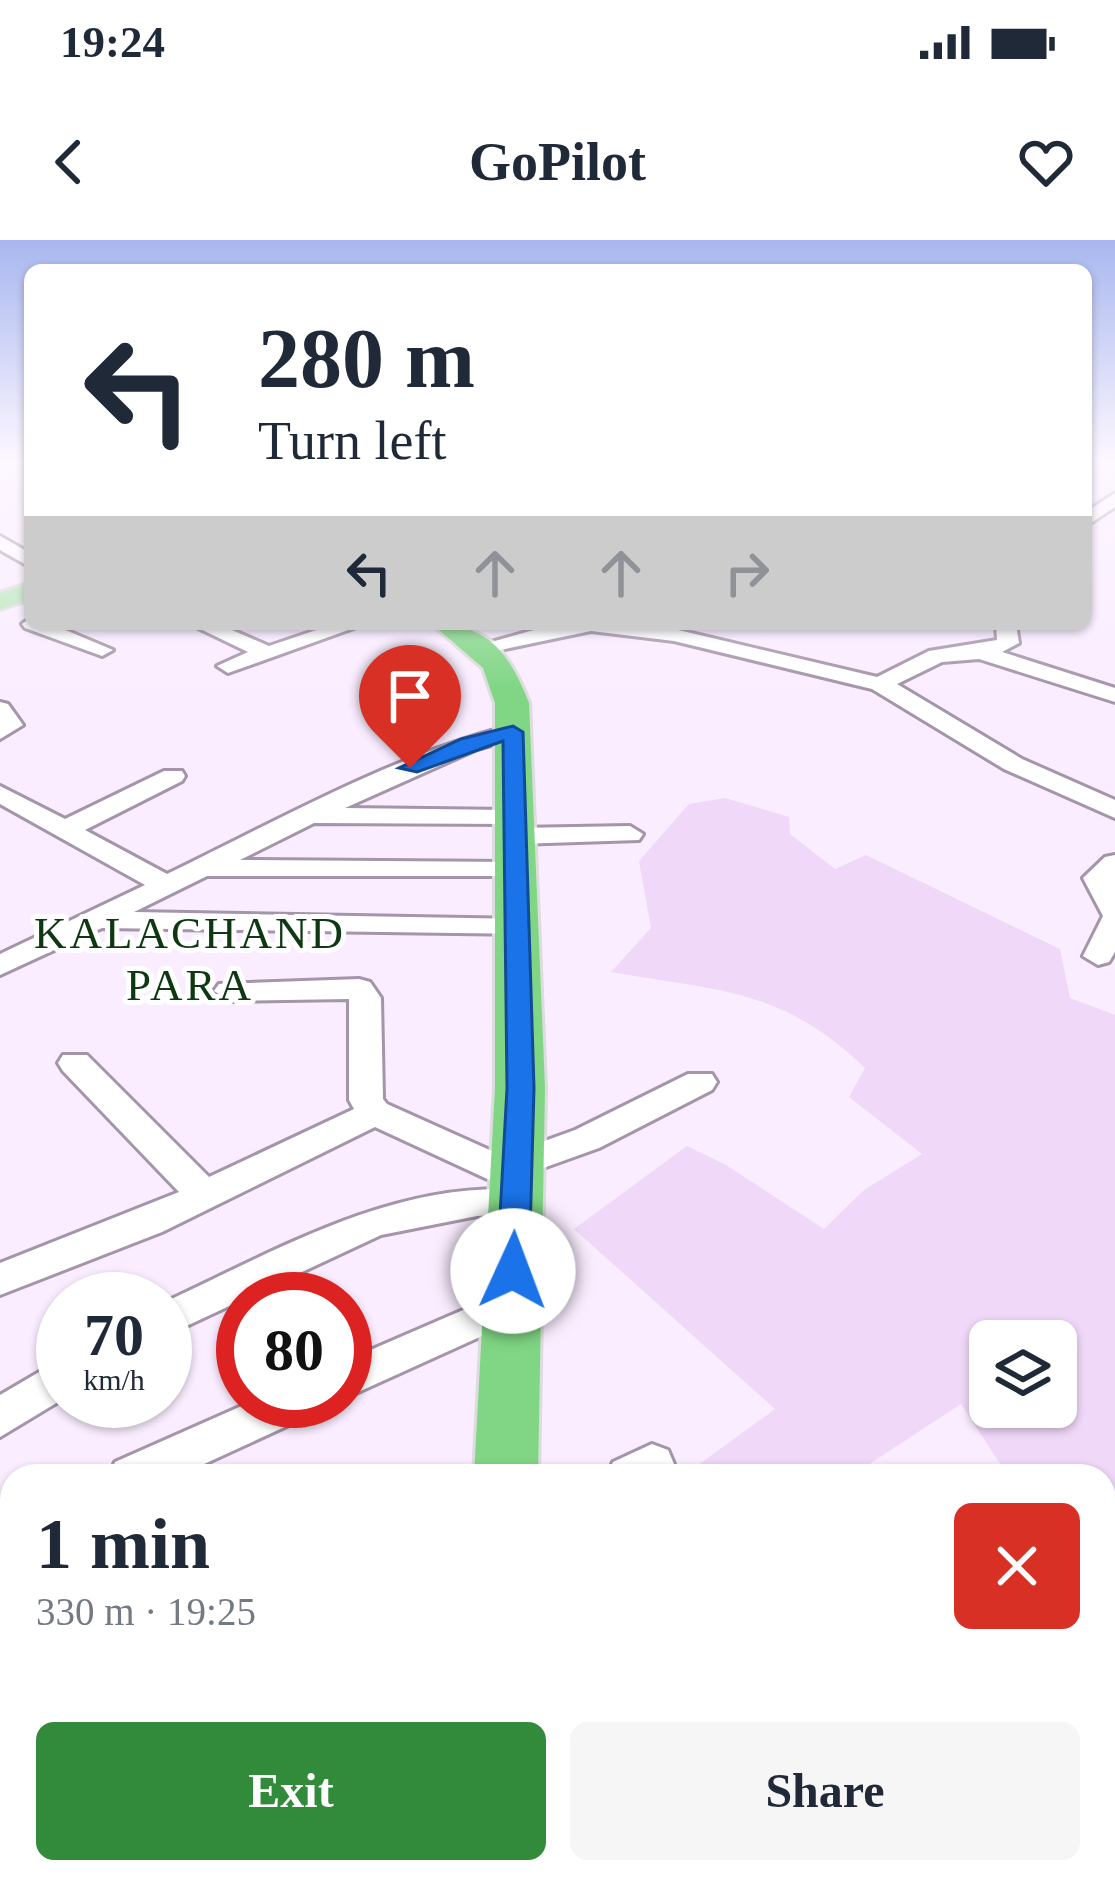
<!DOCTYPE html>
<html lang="en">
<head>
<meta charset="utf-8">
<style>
	body { margin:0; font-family:Georgia,serif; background:#f6f6f7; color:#1f2937; height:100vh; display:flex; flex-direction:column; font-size:45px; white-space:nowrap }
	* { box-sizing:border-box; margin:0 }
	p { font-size:39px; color:#747a83 }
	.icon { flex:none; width:66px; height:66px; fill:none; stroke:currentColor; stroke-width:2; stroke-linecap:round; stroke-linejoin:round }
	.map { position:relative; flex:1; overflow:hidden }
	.panel { position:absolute; left:0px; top:1224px; width:1116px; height:420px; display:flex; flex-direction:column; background:#fff; border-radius:36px 36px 0 0; box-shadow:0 3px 9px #0004 }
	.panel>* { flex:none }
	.hud { position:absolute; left:24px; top:24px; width:1068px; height:366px; border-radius:18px; box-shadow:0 3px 9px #0004; background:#fff; color:#1f2937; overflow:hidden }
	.controls { position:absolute; left:969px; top:1080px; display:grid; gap:24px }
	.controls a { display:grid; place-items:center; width:108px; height:108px; border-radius:18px; background:#fff; box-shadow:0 3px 9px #0004; font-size:60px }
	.speed { position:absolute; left:36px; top:1032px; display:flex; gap:24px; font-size:60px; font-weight:700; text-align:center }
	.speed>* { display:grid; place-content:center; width:156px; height:156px; border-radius:50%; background:#fff; box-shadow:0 3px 9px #0004; line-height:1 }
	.speed small { font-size:30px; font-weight:400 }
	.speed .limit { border:18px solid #d22; background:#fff; color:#111 }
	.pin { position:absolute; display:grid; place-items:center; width:102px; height:102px; color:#fff; margin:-123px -51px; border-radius:50% 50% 50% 0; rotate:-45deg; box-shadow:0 0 12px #0007 }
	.pin .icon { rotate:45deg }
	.me { position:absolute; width:132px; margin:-66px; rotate:2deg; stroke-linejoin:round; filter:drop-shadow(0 0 9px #0008) }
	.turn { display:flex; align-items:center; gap:42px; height:252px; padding:0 36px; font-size:54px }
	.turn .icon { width:156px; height:156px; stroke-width:2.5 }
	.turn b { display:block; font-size:84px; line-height:102px }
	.lanes { display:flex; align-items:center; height:114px; padding:0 36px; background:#0003; justify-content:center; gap:60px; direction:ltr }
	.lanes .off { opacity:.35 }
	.round { display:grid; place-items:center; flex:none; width:126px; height:126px; border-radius:18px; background:#f6f6f7 }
	.overview { display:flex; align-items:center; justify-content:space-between; height:204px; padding:0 36px }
	h1 { font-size:72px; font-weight:700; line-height:90px }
	.action { display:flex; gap:24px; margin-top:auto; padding:24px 36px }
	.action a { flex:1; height:138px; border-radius:18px; background:#328b3b; color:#fff; font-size:48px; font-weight:700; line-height:138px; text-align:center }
	.action a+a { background:#f6f6f7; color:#1f2937 }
	.status { display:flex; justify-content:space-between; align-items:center; height:84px; padding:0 60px; background:#fff; direction:ltr }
	.status svg { height:33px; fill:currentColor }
	header { display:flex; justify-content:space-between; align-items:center; height:156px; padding:0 36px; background:#fff; font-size:54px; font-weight:700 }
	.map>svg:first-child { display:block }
	.green { fill:#efd8f8; fill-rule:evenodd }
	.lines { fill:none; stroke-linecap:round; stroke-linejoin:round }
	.minor-casing { stroke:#a495aa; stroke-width:6 }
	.major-casing { stroke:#dcdbdd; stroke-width:6 }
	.highway-casing { stroke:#dcdbdd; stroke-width:6 }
	.minor { fill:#fff; fill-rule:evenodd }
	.major { fill:#b3e6b5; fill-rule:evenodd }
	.highway { fill:#80d684; fill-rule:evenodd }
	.route { fill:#1a73e8; stroke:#114b97; stroke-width:3 }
	.labels { text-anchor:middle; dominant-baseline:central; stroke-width:10; stroke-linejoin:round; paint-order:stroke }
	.neighbourhood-label { font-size:45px; letter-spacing:3px; fill:#0d3812; stroke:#fff }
</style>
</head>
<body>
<div class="status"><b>19:24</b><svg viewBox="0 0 49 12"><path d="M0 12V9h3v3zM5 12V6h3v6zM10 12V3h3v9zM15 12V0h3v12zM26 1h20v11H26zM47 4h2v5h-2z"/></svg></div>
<header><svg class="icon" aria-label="back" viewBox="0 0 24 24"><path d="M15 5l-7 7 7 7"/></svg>GoPilot<svg class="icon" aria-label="heart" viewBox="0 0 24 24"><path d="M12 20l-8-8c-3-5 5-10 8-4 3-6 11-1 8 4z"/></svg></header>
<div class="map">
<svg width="1115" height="1644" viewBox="0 0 1115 1644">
	<rect width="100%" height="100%" fill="#faedff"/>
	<path class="green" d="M725 558 789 577 790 594 835 629 866 615 1060 709 1070 758 1115 775V1340L1104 1335V1236H1008L961 1164 851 1236H683L775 1169 574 989 687 906 726 925 824 989 864 950 922 914 849 857 865 828C782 748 719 751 611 732L651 688 639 621 689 564ZM990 1101H1056V1167H990Z"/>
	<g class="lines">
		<defs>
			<g id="minor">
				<path d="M1115 253V267L1086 286V272Z"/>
				<path d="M0 296 30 313V327L0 310Z"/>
				<path d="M30 378V384H51L113 410 102 416 25 388 22 384Z"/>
				<path d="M190 384H218L269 406 334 384H365L228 433 217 426 248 412Z"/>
				<path d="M555 384 674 389 877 437 929 411 997 400 996 384H1016L1019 403 1002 412 1115 448V462L979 419 942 422 897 444 1022 519 1115 560V578L1004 529 872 449 674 401 591 391 481 414 470 408Z"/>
				<path d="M0 462 8 464 23 485 0 499Z"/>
				<path d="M513 485 525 492 521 497 477 509 345 568 517 570 526 572 530 578 526 584 314 583 240 620 518 622 532 630 528 636H207L134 672 519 679 534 688 529 694 102 688 0 735V714L145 645 0 564V546L65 579 164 531H182L185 536 182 541 85 590 167 634C279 580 392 515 513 485Z"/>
				<path d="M630 586 643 594 639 600 517 604 504 596 517 588Z"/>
				<path d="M1115 615V712L1109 722 1098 725 1083 716 1103 676 1083 638 1105 617Z"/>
				<path d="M359 739 370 742 381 758 383 859 387 864 503 916 575 890 688 834H712L717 842 712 850 599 908 532 932 535 938 530 947 520 950 529 953 534 963 529 973 477 976 381 995 165 1096V1062C275 1011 385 946 509 949L375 887 162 992 0 1055V1023L179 952 63 831 58 823 63 815H87L209 937 354 869 349 860V759L230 761 214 751 219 744Z"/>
				<path d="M512 1049 526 1054 532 1065 526 1076 345 1158V1121Z"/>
				<path d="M63 1118V1159L0 1197V1155Z"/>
				<path d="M253 1161H319L313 1174 178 1236H109L115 1222Z"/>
				<path d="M652 1204 668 1210 674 1224 669 1236H607L613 1222Z"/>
				<path d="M173 1632H250L245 1644H168Z"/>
			</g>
			<path id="major" d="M30 343V359L0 369V353Z"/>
			<g id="highway">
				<path d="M432 384C489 384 509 413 529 463L545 848 538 1236H474L495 848V463L483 428Z"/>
				<rect x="453" y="1632" width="82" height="12"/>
			</g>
		</defs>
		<use href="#minor" class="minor-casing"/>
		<use href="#major" class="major-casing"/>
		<use href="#highway" class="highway-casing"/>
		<use href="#minor" class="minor"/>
		<use href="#major" class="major"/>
		<use href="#highway" class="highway"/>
	</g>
	<linearGradient id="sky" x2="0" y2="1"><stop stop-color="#a8b7ef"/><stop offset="0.49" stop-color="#fdf7ff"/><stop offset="1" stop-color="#fdf7ff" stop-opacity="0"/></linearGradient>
	<rect width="1115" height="449" fill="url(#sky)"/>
	<path class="route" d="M513 486 523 492 534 848 529 1031 525 1040 513 1043 502 1040 497 1031 507 848 503 501 417 532 399 528 461 499Z"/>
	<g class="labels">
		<g class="neighbourhood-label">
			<text x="190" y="693">KALACHAND<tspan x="190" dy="52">PARA</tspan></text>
		</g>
	</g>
</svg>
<div class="controls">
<a><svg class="icon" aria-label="layers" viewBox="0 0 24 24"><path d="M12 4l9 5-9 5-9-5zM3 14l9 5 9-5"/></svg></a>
</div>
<div class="speed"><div>70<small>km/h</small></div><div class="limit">80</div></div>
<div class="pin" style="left:410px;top:528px;background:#d93025"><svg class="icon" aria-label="arrive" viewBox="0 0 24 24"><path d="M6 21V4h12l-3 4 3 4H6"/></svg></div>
<svg class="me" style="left:513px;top:1031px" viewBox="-20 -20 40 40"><circle r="19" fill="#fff"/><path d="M0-13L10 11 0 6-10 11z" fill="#1a73e8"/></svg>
<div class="hud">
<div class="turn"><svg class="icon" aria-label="left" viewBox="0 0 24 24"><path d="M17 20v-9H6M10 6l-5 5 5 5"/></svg><div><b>280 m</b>Turn left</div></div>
<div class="lanes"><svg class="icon" aria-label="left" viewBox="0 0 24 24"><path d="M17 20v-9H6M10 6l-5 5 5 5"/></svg><svg class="icon off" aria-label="ahead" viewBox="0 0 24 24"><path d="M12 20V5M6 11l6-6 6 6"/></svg><svg class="icon off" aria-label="ahead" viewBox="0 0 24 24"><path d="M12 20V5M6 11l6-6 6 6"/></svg><svg class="icon off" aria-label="right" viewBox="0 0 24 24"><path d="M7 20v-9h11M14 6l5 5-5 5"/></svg></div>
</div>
<section class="panel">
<div class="overview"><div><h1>1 min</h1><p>330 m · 19:25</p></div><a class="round" style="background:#d93025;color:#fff"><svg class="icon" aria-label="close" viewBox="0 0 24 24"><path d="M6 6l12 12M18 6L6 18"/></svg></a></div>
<div class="action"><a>Exit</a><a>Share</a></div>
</section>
</div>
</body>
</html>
